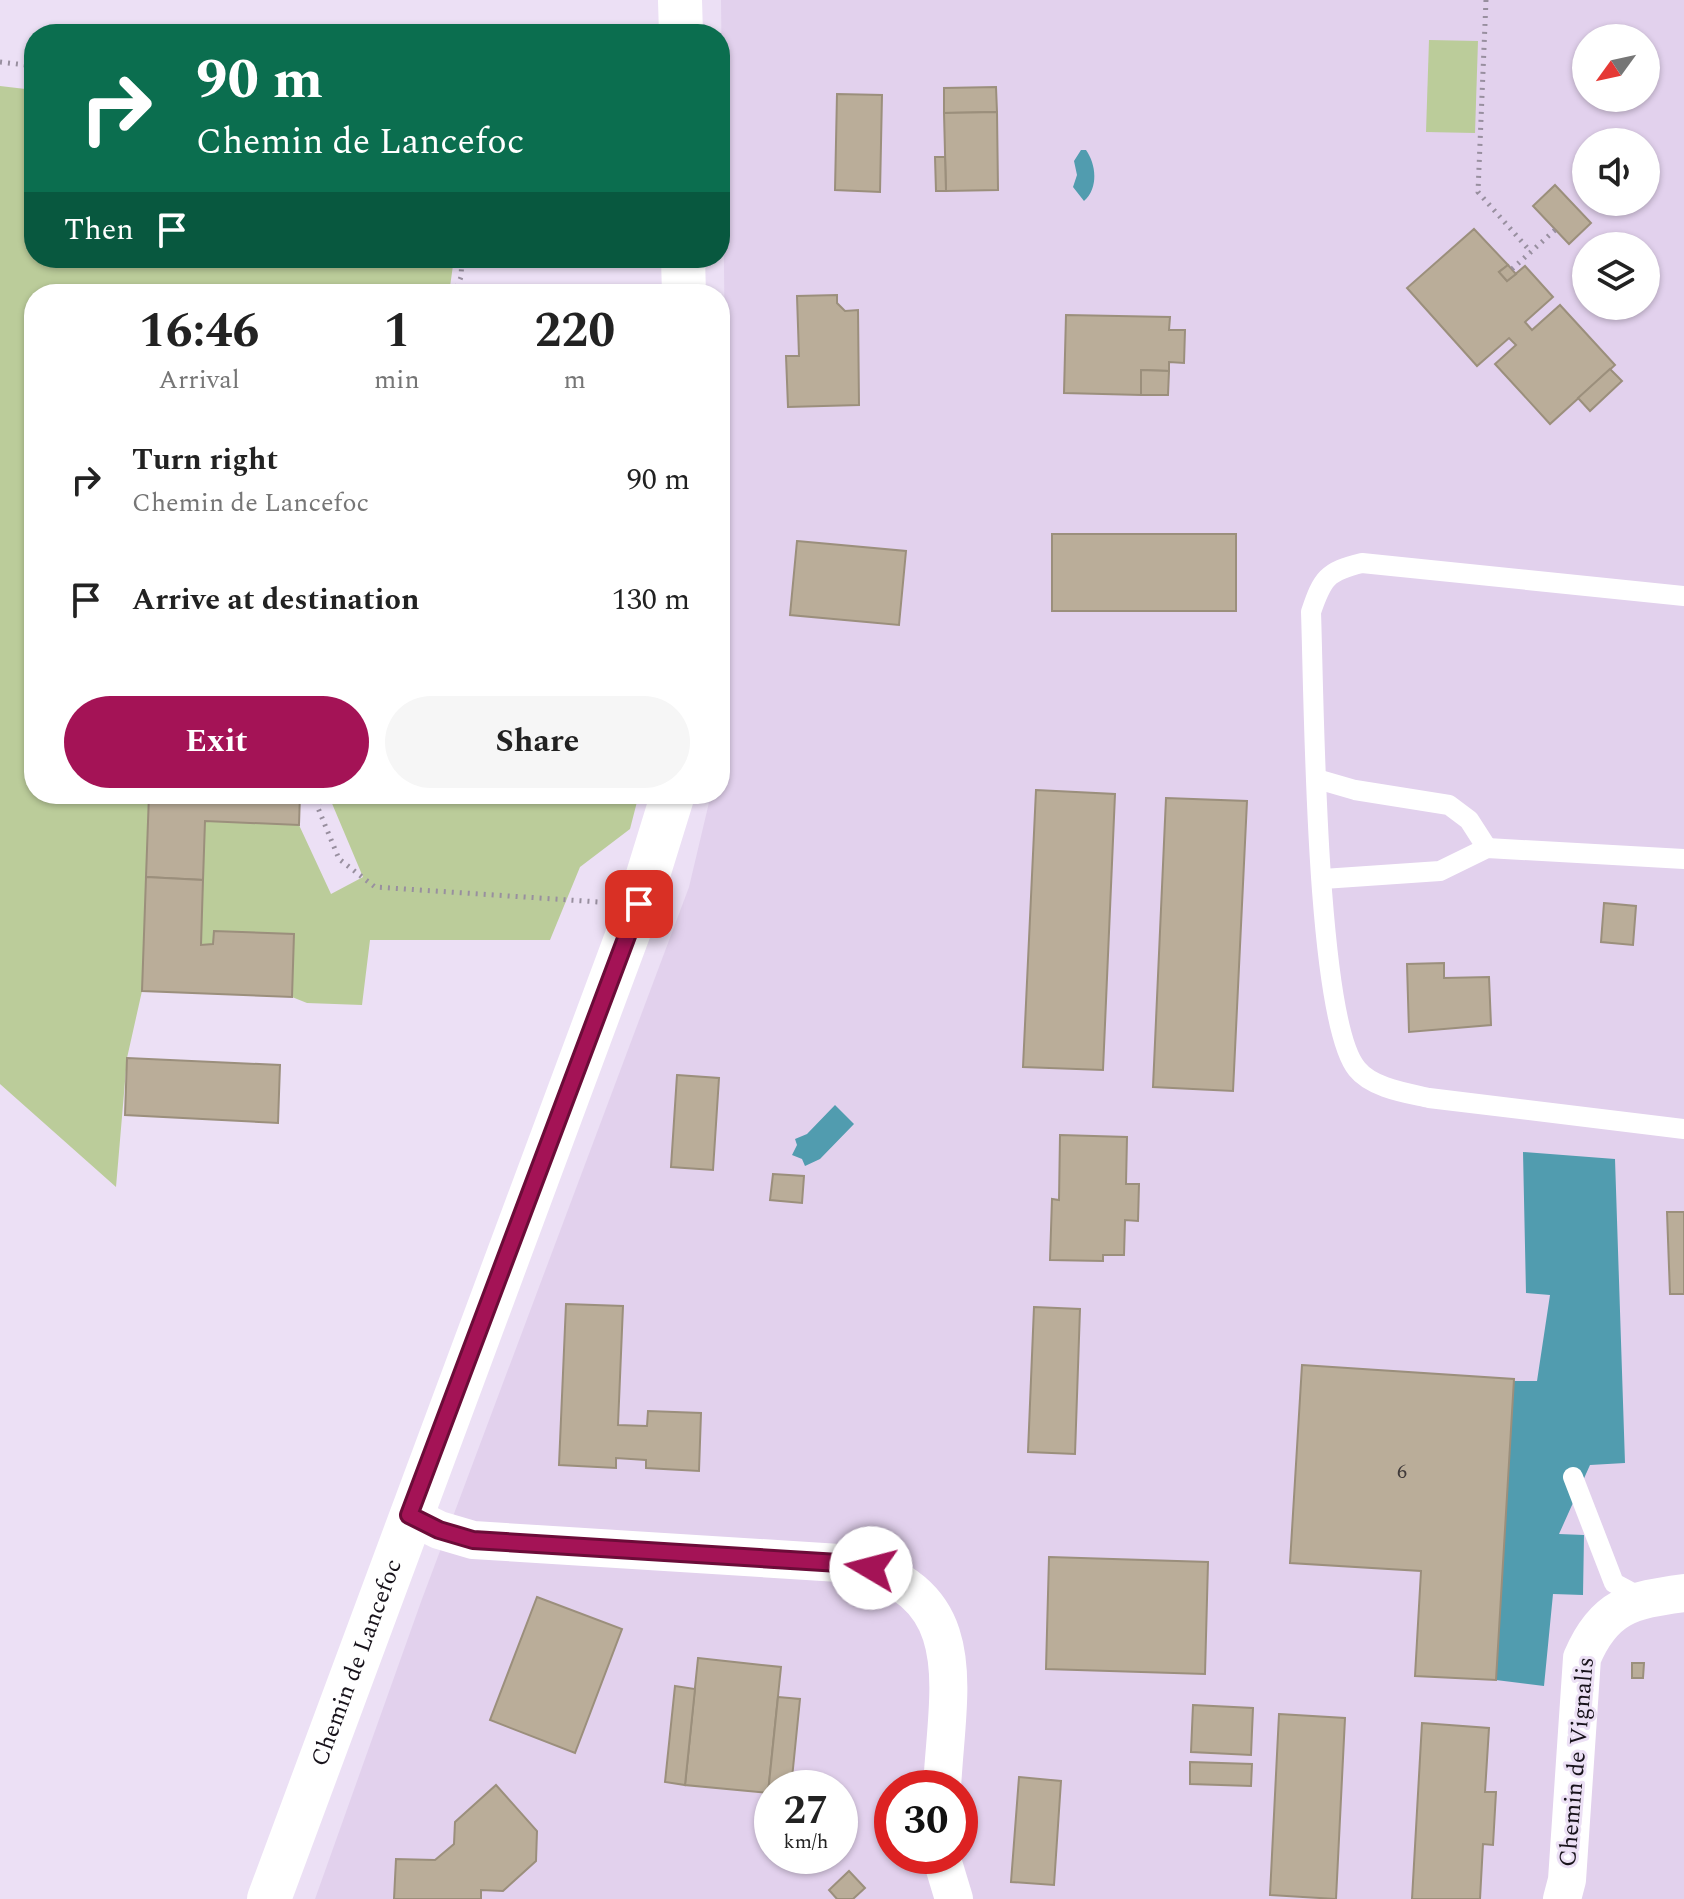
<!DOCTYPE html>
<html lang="en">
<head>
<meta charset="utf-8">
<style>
	body { margin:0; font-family:Spectral,serif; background:#f6f6f6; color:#222; height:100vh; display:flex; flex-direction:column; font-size:30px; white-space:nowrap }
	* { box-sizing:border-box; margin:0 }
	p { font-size:26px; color:#767676 }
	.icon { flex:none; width:44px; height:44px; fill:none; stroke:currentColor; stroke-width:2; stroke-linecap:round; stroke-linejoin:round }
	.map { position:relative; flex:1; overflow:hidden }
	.panel { position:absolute; left:24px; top:284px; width:706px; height:520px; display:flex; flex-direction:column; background:#fff; border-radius:32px; box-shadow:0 2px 6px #0004 }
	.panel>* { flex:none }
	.guide { position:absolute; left:24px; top:24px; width:706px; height:244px; border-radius:32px; box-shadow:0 2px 6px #0004; background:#0b6e4f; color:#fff; overflow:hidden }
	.needle { width:52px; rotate:237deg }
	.controls { position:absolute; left:1572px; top:24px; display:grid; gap:16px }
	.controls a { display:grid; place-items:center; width:88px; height:88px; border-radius:50%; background:#fff; box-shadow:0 2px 6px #0004; font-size:40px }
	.speed { position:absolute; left:754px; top:1770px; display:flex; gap:16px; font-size:40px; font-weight:700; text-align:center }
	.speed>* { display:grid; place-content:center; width:104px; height:104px; border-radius:50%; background:#fff; box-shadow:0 2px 6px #0004; line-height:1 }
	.speed small { font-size:20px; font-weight:400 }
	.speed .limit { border:12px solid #d22; background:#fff; color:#111 }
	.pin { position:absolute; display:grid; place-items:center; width:68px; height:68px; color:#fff; margin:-34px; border-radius:16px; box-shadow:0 4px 12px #0006 }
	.me { position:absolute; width:88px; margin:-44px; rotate:278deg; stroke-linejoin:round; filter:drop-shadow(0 0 6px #0008) }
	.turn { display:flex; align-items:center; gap:28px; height:168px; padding:0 40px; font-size:36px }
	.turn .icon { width:104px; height:104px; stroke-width:2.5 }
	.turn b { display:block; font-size:56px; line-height:68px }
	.then { display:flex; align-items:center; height:76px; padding:0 40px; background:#0003; gap:16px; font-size:30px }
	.eta { display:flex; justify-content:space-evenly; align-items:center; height:136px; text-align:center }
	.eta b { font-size:48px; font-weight:700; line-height:56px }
	.action { display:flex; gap:16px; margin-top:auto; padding:16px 40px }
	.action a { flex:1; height:92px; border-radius:48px; background:#a41356; color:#fff; font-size:32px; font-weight:700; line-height:92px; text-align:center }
	.action a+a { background:#f6f6f6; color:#222 }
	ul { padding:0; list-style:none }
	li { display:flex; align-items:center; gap:24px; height:120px; padding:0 40px }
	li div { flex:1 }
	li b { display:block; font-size:30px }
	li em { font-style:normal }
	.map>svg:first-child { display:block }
	.built { fill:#e2d1ed; fill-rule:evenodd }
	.green { fill:#bbcc9a }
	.water { fill:#519caf }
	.building { fill:#baad99; stroke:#9b8f7c; stroke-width:2 }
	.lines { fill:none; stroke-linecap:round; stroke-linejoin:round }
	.path { stroke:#988f9f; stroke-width:5; stroke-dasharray:2 6; stroke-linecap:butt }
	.service { stroke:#fff; stroke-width:20 }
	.minor { stroke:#fff; stroke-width:38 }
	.tertiary { stroke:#fff; stroke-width:44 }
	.route-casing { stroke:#6b0c38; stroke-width:20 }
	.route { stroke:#a41356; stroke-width:14 }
	.labels { text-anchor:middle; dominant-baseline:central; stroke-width:6; stroke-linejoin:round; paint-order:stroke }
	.number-label { font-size:20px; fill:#403a3a }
	.street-label { font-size:24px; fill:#18131b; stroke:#ece0f5 }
</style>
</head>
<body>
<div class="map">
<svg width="1684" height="1899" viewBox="0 0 1684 1899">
	<rect width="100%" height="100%" fill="#ece0f5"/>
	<path class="built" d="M721 0H1684V1899H315L422 1599 689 887 711 794H720L726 449ZM1586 38H1646V98H1586ZM1586 142H1646V202H1586ZM1586 246H1646V306H1586ZM772 1788H840V1856H772ZM892 1788H960V1856H892Z"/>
	<g class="green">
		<path d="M1429 40 1478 41 1475 133 1426 132Z"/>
		<path d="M0 86 34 90V258H454L449 294H34V794H149L142 991 127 1058 116 1187 0 1084Z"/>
		<path d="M328 794H639L630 829 580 867 550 940H370L362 1005 307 1003 292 997 294 934 215 931 213 944 201 945 205 821 299 825 331 894 363 877Z"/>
	</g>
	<g class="water">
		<path d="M1081 150H1086C1096 164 1099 188 1084 201L1073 187 1077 175 1074 161Z"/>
		<path d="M835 1105 854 1124 820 1159 805 1166 802 1159 792 1155 797 1145 795 1139 807 1134Z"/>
		<path d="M1523 1152 1615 1159 1625 1463 1590 1465 1559 1534 1584 1535 1583 1595 1553 1594 1544 1686 1496 1680 1514 1381H1537L1550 1295 1526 1293Z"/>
	</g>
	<g class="building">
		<path d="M996 87 997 112 944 113V88Z"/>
		<path d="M837 94 882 95 880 192 835 190Z"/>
		<path d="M997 112 998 190 946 191 944 113Z"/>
		<path d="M935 157H945L946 191H936Z"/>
		<path d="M1555 185 1591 223 1569 244 1533 206Z"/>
		<path d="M1474 229 1508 265 1499 272 1507 281 1525 266 1553 297 1525 322 1532 330 1560 305 1615 365 1550 424 1495 364 1516 345 1509 338 1477 366 1407 288Z"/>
		<path d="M1508 265 1516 274 1507 281 1499 272Z"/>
		<path d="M837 295V303L845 311 858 310 859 405 788 407 786 356H799L797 296Z"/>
		<path d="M1066 315 1170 317 1169 330H1185L1184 363 1169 362V371L1141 370V395L1064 393Z"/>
		<path d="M1610 369 1622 381 1590 411 1578 398Z"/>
		<path d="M1141 370 1169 371 1168 395H1141Z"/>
		<rect x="1052" y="534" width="184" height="77"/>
		<path d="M797 541 906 551 899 625 790 615Z"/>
		<path d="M1036 790 1115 794 1103 1070 1023 1067Z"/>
		<path d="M149 794H300L299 825 205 821 203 880 146 877Z"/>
		<path d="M1166 798 1247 801 1233 1091 1153 1087Z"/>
		<path d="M146 877 203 880 201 945 213 944 214 931 294 934 292 997 142 991Z"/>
		<path d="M1604 903 1636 906 1633 945 1601 942Z"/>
		<path d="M1444 963V978L1489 977 1491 1025 1409 1032 1407 964Z"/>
		<path d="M127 1058 280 1065 278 1123 125 1115Z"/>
		<path d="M677 1075 719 1078 713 1170 671 1167Z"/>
		<path d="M1060 1135 1127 1137 1126 1184H1139L1138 1221 1125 1220 1124 1255H1103V1261L1050 1260 1052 1199 1059 1200Z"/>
		<path d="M773 1174 804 1176 802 1203 770 1200Z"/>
		<path d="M1667 1212H1684V1294H1670Z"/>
		<path d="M566 1304 623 1306 618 1425 647 1426 648 1411 701 1413 699 1471 646 1468V1460L616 1458V1468L559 1465Z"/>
		<path d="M1034 1307 1080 1309 1075 1454 1028 1452Z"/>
		<path d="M1302 1365 1514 1379 1496 1680 1415 1676 1421 1571 1290 1563Z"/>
		<path d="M1049 1557 1208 1562 1205 1674 1046 1669Z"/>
		<path d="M537 1597 622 1629 575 1753 490 1720Z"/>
		<path d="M698 1658 781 1667 768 1793 685 1785Z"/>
		<path d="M1632 1663H1644L1643 1678H1632Z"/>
		<path d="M675 1686 695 1689 685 1785 665 1782Z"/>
		<path d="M778 1697 800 1699 791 1788H772V1793H768Z"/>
		<path d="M1193 1705 1253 1708 1251 1755 1191 1752Z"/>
		<path d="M1279 1714 1345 1718 1336 1899 1270 1895Z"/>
		<path d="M1422 1723 1489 1728 1485 1792H1496L1493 1845 1483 1844 1480 1899H1412Z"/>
		<path d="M1190 1762 1252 1764 1251 1786 1190 1784Z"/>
		<path d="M1019 1777 1061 1781 1054 1885 1011 1882Z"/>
		<path d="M496 1785 537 1831 536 1861 503 1891 481 1890V1899H394L396 1859 435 1860 454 1844 455 1822Z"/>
		<path d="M849 1871 865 1888 853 1899H837L829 1890Z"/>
	</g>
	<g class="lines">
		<g class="path">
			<path d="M1486 0 1478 192 1531 252"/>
			<path d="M0 62 34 66"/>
			<path d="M1512 269 1555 230"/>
			<path d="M454 294 461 277 462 258"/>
			<path d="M321 794 318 808 339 859 375 887 599 902"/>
		</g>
		<g class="service">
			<path d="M1684 596 1362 563C1327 571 1322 579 1311 612 1314 692 1315 1019 1357 1069 1372 1088 1407 1093 1429 1098L1684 1129"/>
			<path d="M1317 779 1355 790 1449 805 1469 820 1487 848"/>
			<path d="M1323 879 1440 871 1487 848 1684 859"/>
			<path d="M1573 1477 1614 1583 1642 1598"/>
		</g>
		<g class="minor">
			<path d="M409 1515 439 1530 473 1540 855 1564C975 1595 947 1690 942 1788"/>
			<path d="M941 1856 954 1899"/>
			<path d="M1562 1899 1567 1880 1582 1658C1604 1606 1631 1600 1684 1593"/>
		</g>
		<g class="tertiary">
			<path d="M680 0 681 34"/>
			<path d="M683 258 684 294"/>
			<path id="s1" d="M269 1899 639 904 673 794"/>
		</g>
	</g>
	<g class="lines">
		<defs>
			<path id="route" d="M639 904 409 1515 439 1530 473 1540 855 1564 871 1568"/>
		</defs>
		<use href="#route" class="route-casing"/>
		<use href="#route" class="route"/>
	</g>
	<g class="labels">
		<g class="number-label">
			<text x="1402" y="1472">6</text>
		</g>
		<g class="street-label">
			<text stroke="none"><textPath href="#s1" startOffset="252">Chemin de Lancefoc</textPath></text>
			<text transform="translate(1577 1762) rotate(-85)">Chemin de Vignalis</text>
		</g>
	</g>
</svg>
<div class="controls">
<a><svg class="needle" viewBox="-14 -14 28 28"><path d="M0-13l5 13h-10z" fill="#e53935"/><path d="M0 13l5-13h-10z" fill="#767676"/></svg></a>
<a><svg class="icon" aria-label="sound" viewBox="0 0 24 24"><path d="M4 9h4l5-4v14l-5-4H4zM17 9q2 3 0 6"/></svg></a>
<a><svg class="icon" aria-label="layers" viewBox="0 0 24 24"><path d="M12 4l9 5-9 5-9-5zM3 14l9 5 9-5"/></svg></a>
</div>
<div class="speed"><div>27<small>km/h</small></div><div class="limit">30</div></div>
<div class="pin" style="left:639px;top:904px;background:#d93025"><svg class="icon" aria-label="arrive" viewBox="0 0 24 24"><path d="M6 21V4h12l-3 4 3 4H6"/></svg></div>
<svg class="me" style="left:871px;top:1568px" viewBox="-20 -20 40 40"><circle r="19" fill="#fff"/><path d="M0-13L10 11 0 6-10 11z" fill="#a41356"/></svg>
<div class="guide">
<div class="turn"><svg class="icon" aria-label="right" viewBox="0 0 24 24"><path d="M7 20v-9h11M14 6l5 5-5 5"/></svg><div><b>90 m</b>Chemin de Lancefoc</div></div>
<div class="then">Then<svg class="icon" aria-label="arrive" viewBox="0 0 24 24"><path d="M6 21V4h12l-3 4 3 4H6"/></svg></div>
</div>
<section class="panel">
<div class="eta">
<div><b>16:46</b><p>Arrival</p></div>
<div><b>1</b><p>min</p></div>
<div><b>220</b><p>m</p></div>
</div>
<ul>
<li><svg class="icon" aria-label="right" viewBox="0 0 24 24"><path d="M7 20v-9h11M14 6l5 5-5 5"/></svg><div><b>Turn right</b><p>Chemin de Lancefoc</p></div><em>90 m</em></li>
<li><svg class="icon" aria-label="arrive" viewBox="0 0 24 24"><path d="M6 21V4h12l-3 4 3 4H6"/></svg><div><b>Arrive at destination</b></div><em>130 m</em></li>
</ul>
<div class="action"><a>Exit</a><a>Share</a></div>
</section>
</div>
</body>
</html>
